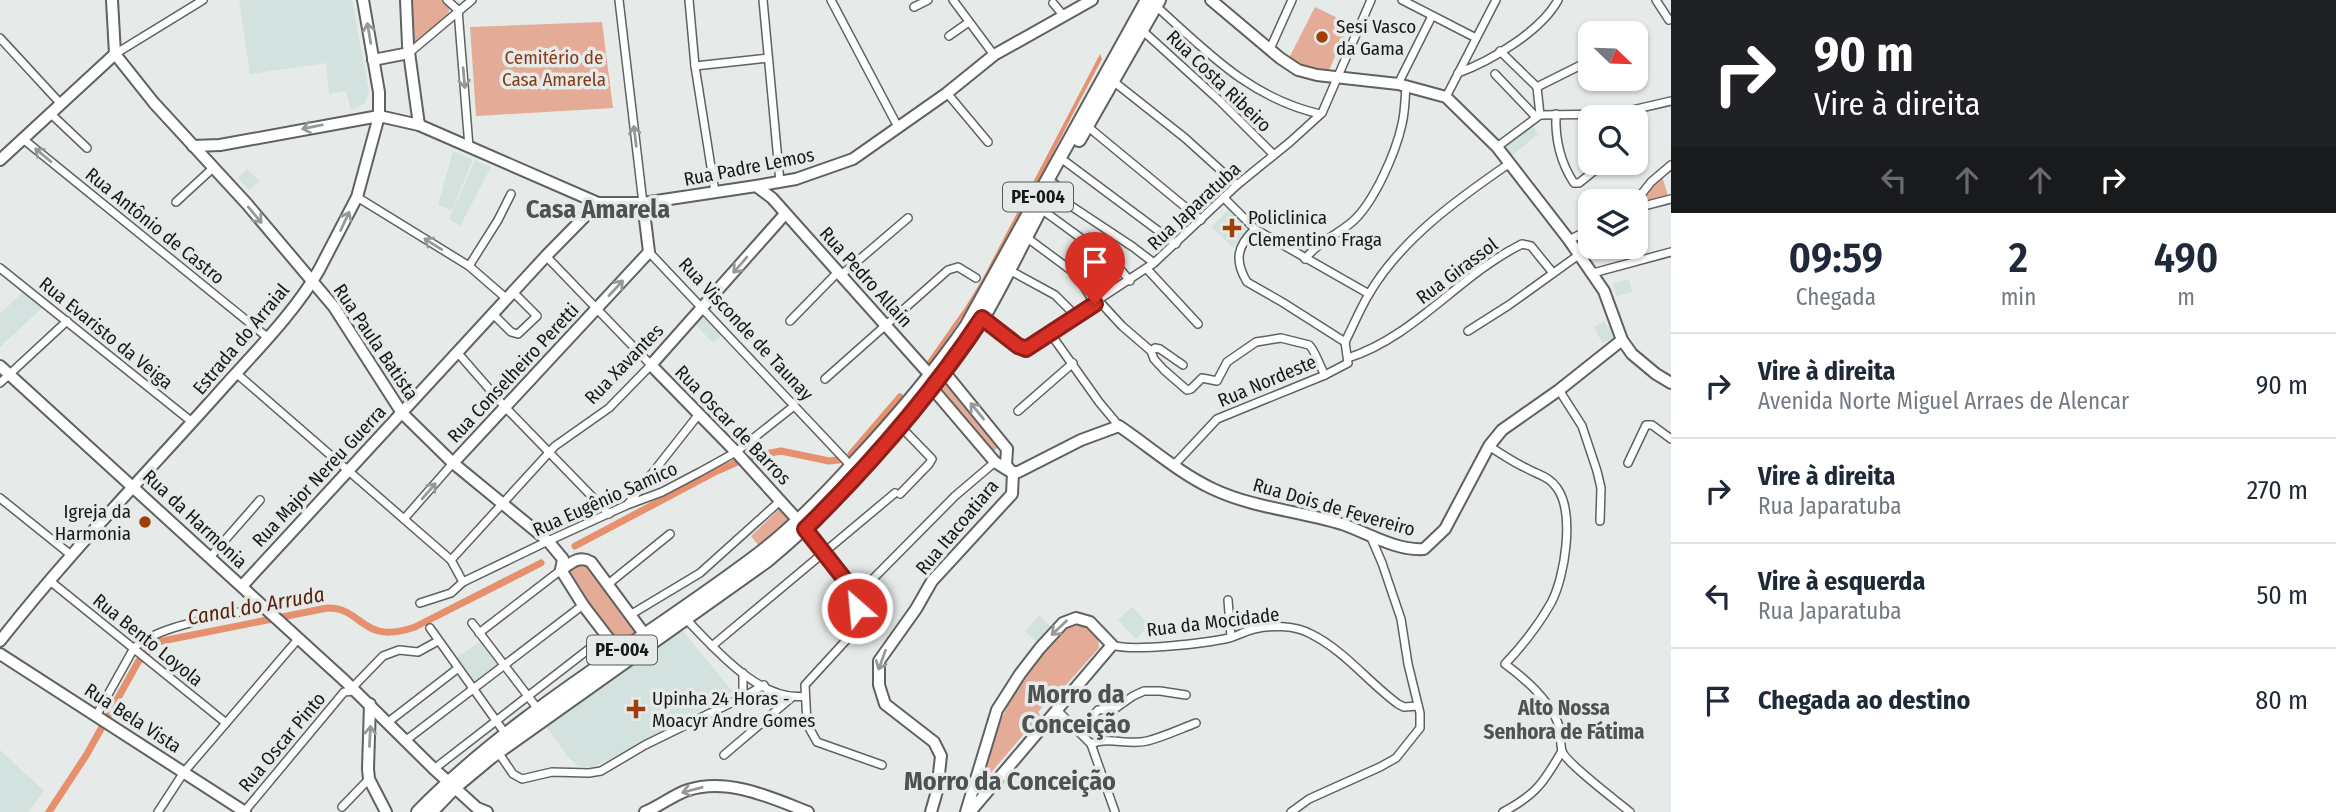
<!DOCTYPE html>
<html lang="pt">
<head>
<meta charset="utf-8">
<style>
	body { margin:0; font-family:"Fira Sans Condensed",sans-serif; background:#f6f6f7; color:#1f2937; height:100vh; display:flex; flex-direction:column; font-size:26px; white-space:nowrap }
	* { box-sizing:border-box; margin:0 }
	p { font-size:23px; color:#747a83 }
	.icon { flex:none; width:38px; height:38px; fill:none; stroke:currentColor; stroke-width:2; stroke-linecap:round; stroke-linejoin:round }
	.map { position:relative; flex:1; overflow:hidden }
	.panel { display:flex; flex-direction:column; background:#fff; width:665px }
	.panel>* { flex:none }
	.hud { background:#202124; color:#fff; overflow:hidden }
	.needle { width:46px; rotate:113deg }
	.fabs { position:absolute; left:1578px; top:21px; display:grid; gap:14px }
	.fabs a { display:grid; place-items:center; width:70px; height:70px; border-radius:14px; background:#fff; box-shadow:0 2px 5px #0004; font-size:35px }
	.pin { position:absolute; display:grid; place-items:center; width:60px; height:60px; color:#fff; margin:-72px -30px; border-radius:50% 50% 50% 0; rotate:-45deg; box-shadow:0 0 7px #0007 }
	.pin .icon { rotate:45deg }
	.me { position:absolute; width:77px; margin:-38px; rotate:333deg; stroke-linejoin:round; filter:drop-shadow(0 0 5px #0008) }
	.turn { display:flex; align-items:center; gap:24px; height:147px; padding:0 28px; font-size:32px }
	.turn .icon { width:91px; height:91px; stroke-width:2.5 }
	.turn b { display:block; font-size:49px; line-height:60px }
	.lanes { display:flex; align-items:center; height:66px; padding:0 28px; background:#0003; justify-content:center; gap:35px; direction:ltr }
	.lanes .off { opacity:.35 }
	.eta { display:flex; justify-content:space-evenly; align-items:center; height:119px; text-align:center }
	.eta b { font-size:42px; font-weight:600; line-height:49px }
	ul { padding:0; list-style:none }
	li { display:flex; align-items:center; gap:21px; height:105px; padding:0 28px; border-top:2px solid #e0e1e3 }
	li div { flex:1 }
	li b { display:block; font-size:26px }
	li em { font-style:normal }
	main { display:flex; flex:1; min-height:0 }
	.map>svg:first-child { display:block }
	.built { fill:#d3e1df }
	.green { fill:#e4ac96 }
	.water { fill:#e6906e }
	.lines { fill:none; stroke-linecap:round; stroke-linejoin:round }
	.canal { stroke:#e6906e; stroke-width:7 }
	.street-casing { stroke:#5e6261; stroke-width:10 }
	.secondary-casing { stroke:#5e6261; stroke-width:14 }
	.primary-casing { stroke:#5e6261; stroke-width:16 }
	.street { stroke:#fff; stroke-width:7 }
	.secondary { stroke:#fff; stroke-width:10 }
	.primary { stroke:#fff; stroke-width:12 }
	.oneway { stroke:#979898 }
	.route-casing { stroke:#8d1f18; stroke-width:18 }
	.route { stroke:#d93025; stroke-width:12 }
	.poi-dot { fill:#a13d08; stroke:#e6ebea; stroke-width:2.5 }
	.labels { text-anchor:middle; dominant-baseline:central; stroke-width:7; stroke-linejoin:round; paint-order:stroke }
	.shield { fill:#e6ebea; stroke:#565858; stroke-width:2 }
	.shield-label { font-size:18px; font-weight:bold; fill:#181919 }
	.poi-label { font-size:19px; fill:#181919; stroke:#e6ebea; text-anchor:start }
	.park-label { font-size:19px; fill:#873a17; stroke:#e6ebea }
	.street-label { font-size:19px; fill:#181919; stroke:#e6ebea }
	.water-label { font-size:21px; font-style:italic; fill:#59230b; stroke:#e6ebea }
	.neighbourhood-label { font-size:21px; font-weight:bold; fill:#4e5251; stroke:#e6ebea }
	.district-label { font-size:26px; font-weight:bold; fill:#4e5251; stroke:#e6ebea }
</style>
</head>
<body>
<main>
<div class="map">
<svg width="1671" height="812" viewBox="0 0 1671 812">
	<rect width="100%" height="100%" fill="#e6ebea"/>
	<g class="built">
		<path d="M239 0H352L369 91 365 103 351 110 346 91 329 94 326 63 250 74Z"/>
		<path d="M1531 123 1538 134 1508 159 1499 147Z"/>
		<path d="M453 151 473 159 452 210 438 205Z"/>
		<path d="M475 160 491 167 460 226 449 219Z"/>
		<path d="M247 169 259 181 249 190 238 178Z"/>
		<path d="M1230 208 1252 229 1233 248 1212 227Z"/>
		<path d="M1312 230 1321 238 1303 256 1295 249Z"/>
		<path d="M1629 279 1632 292 1616 296 1613 283Z"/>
		<path d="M25 290 44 306 0 347V314Z"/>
		<path d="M700 316 703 317 722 336 713 343 694 323Z"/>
		<path d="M1605 321 1607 327 1611 325 1613 329 1611 331 1614 338 1602 343 1594 327Z"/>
		<path d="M1132 607 1150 625 1136 639 1118 620Z"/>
		<path d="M1039 615 1051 627 1038 642 1025 632Z"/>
		<path d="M682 630 733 692 613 758 592 767 578 766 568 757 546 726Z"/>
		<path d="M481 641 498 665 473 683 456 658Z"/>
		<path d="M0 750 44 791 28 812H0Z"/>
	</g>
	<g class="green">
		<path d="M409 0H443L450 7 448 14 415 44 412 43Z"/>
		<path d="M1315 7 1350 24 1329 70 1310 69 1289 58Z"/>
		<path d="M602 22 613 108 476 116 470 27Z"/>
		<path d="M1662 176 1669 199 1636 208 1642 192Z"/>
		<path d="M944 377 1000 446 992 452 935 386Z"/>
		<path d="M779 509 789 519 759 546 751 536Z"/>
		<path d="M581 563 587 564 639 633 620 646 566 576 568 571Z"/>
		<path d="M1075 623 1087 628 1098 638 1099 648 1048 705 1046 703 1038 712 1040 715 978 788C994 733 1008 692 1047 648 1056 638 1063 627 1075 623Z"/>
	</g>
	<path class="water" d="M1100 54 1102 59C1046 162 999 271 929 365L926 363 966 306 983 278Z"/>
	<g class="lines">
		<g class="canal">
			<path d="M851 454 900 397"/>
			<path d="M575 546 717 471 749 457 781 451 829 461 839 460"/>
			<path d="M49 812 87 754 138 662 157 642 327 608C364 607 360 646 415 627L541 563"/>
		</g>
		<defs>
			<g id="street">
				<path d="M447 0 458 10 469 147"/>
				<path d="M619 0 643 203"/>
				<path d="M689 0 695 66 715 192"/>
				<path d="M763 0 780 182"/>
				<path d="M831 0 898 127"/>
				<path d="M953 0 994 55"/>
				<path d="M1402 0 1476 38"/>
				<path d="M1656 0 1669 20"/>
				<path d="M1053 3 1063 15"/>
				<path d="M1156 6C1207 52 1250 98 1320 114"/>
				<path d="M914 7 928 0"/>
				<path d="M1143 31 1220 101 1274 155"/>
				<path d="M949 36 969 22"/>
				<path d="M0 38 60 103"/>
				<path d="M1270 49 1292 0"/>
				<path d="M1500 51 1537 87"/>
				<path d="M409 53 472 0"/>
				<path d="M115 54 203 0"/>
				<path d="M695 66 768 58"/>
				<path d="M1458 73C1491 61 1541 31 1558 0"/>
				<path d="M1495 74 1536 117"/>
				<path d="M1113 81 1185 138 1237 185"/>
				<path d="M1398 84 1432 16"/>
				<path d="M1537 87 1591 60"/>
				<path d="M1537 87 1540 115"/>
				<path d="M947 93 988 142"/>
				<path d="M1446 97 1496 0"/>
				<path d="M50 113 87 148"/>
				<path d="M1556 114C1555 138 1560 162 1574 183H1579L1604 163"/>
				<path d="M1087 126 1201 220"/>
				<path d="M23 139 267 337"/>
				<path d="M1497 147 1540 115 1615 114 1671 101"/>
				<path d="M1066 162 1176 244"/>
				<path d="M1050 192 1133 247 1154 263"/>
				<path d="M357 197 469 266 507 299"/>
				<path d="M1224 198 1255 229 1369 294"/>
				<path d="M1636 201 1651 182 1671 165"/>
				<path d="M176 202 213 168"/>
				<path d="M1636 208 1671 199"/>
				<path d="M1041 209 1115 263 1130 281"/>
				<path d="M1255 229C1237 246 1234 260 1247 282L1282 302 1345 342"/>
				<path d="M1026 237 1076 274 1095 304"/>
				<path d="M1569 240 1591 229"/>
				<path d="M649 252 851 466"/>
				<path d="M1305 259C1318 242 1337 235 1352 222 1374 203 1396 152 1402 124 1405 112 1405 99 1406 86"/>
				<path d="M469 266 498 220 511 194"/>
				<path d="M0 268 192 422"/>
				<path d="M1147 269 1198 324"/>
				<path d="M1009 270 1055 295 1075 315"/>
				<path d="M1593 273 1671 252"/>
				<path d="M840 276 908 218"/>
				<path d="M1099 301 1122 326 1151 351 1154 359 1164 370 1187 390 1191 389 1202 378 1217 381 1227 362 1256 342 1281 338 1309 345C1315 350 1320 367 1325 375"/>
				<path d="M493 314 511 332 518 334 537 316 513 292"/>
				<path d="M982 318 1018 346 1029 348 1075 315 1154 263 1237 185 1290 142 1322 113 1371 0"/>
				<path d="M790 321 837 273"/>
				<path d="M1468 331 1509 305 1580 254"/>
				<path d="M1050 333 1099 402 1119 426"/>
				<path d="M1345 342C1353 326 1360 309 1369 294 1401 239 1459 198 1510 163"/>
				<path d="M1151 351 1155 348 1160 349 1183 365"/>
				<path d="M457 352 505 407 609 514"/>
				<path d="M1348 358C1416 336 1459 275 1522 244L1531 246 1553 273"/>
				<path d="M236 373 451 560 463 582"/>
				<path d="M825 379 948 270 958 267 976 278"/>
				<path d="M0 383 67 321"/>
				<path d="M1559 390 1582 426 1597 471 1601 488 1600 521"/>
				<path d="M1018 411 1073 363"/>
				<path d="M1489 446C1501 454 1513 462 1526 468 1538 475 1549 476 1557 488 1575 513 1565 577 1551 603 1538 626 1523 645 1505 664 1527 680 1552 702 1560 729 1561 736 1560 744 1562 751 1565 762 1618 802 1630 812"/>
				<path d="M1628 463 1646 425H1652L1671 439"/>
				<path d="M1174 465 1217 419 1325 375 1348 363 1345 342"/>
				<path d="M900 494 929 464 932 459 901 427"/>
				<path d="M0 498 71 555"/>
				<path d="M628 504 699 414"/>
				<path d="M404 519 453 463"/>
				<path d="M805 529 857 595V621L850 636 805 685 807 724 817 742 882 765"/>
				<path d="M211 556 260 500"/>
				<path d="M451 560 555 446 609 408 651 365 546 256"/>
				<path d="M50 581 226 723"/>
				<path d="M607 585 670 534"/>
				<path d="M857 595 955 496 995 462"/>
				<path d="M1228 600 1231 637"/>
				<path d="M420 603 451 593 463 582 548 541 627 505 662 492 700 472 736 452 794 406"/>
				<path d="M630 615 700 573 780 501"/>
				<path d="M686 619C714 648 761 703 805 696"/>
				<path d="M472 623 534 704"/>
				<path d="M430 628 502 729"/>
				<path d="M479 633 561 570"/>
				<path d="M1112 645C1132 652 1207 643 1229 638 1237 636 1245 631 1254 629 1271 625 1295 625 1311 634 1345 651 1368 682 1398 704L1404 707 1418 706"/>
				<path d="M712 646 895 493"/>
				<path d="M352 688 383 656 399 650 418 652 438 641"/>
				<path d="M743 697 764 685"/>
				<path d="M1057 710 1091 744 1115 812"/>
				<path d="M96 716 134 648C161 623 227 617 264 606"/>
				<path d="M387 723 457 669"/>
				<path d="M1079 732 1098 710 1116 708 1133 696 1144 691H1160L1186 695"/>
				<path d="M405 741 583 605"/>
				<path d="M1091 744C1109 736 1128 746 1147 741 1163 737 1180 729 1196 723"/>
				<path d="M498 752 513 774 522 779 552 772 589 773 601 771 645 745 743 697V673"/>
				<path d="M724 755 791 698"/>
				<path d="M434 769 607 635"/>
				<path d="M342 807 369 779"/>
				<path d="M158 812 184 772 299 638"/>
				<path d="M244 812 344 692 355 691"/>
				<path d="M1291 812 1309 799 1380 767 1396 758 1420 728V713L1408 664 1401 619 1382 563 1370 535"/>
				<path d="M1503 812C1536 795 1544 782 1562 751"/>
			</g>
			<g id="secondary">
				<path d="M112 0 115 54"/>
				<path d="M406 0 408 45 419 125"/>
				<path d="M1211 0 1280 58 1298 70 1317 75 1398 84 1446 97 1497 147 1569 240 1604 291 1622 340 1632 354 1656 374 1671 383"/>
				<path d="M115 54 154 103 247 204 334 307 402 413 453 463 548 541 563 559 561 570"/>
				<path d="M373 60 409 53"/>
				<path d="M193 146 220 145 379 116 419 125 598 203H643L756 186 796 179 853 159 947 93 994 55 1092 0"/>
				<path d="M0 160 115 54"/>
				<path d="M756 186 772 198 930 375"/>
				<path d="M785 214 651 365 736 452 803 526"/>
				<path d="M0 366 345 681 434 769 477 808 487 812"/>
				<path d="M941 368 1007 449 1006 465 1012 472"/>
				<path d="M932 388 995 462 1011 472"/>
				<path d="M453 463 649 252 643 203"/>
				<path d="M1012 472H1018L1081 440 1119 426C1150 447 1179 473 1213 489 1253 508 1300 511 1342 524 1368 533 1396 551 1424 549L1445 529 1489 446 1502 430 1559 390 1622 340"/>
				<path d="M242 586 546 256 598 203"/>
				<path d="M0 641C69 553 147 473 221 390 253 354 296 311 319 270L357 197 379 116V92L363 0"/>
				<path d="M619 652 583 605 561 570C571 563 579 555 591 562L645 635"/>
				<path d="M0 654 245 812"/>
				<path d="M370 704 368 769 369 779 386 812"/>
				<path d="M645 812C660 806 673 795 688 790 728 777 772 798 808 812"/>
				<path d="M931 812 937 791 941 756 934 742 885 704 879 685V661L916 609 932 581 1012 494 1013 473"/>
				<path d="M966 812 997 710 1020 674 1040 648 1063 623 1076 618 1090 622 1112 645 970 812"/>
			</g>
			<g id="primary">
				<path d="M1079 140 1159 0"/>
				<path d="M418 812C518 710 647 639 760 553 794 527 824 496 852 465 893 421 933 375 967 325L1147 0"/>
				<path d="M431 812 455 787 491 757 768 560C825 512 876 458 923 399 944 373 965 347 983 318 1008 275 1029 229 1053 186"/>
			</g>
		</defs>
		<use href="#street" class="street-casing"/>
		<use href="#secondary" class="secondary-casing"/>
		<use href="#primary" class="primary-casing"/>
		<use href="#street" class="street"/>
		<use href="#secondary" class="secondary"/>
		<use href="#primary" class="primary"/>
	</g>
	<defs><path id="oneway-shaft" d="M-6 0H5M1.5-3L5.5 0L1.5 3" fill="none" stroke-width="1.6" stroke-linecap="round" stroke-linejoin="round" transform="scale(1.75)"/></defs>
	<g class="oneway">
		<use href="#oneway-shaft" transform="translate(369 33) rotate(-100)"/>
		<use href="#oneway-shaft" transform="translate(464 78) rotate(85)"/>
		<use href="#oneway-shaft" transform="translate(312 127) rotate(169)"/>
		<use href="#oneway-shaft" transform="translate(635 136) rotate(-97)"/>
		<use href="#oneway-shaft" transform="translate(43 155) rotate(-140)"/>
		<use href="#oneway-shaft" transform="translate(255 215) rotate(50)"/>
		<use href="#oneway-shaft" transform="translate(345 221) rotate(-65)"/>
		<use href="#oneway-shaft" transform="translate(433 244) rotate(-148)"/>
		<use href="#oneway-shaft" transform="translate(740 265) rotate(131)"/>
		<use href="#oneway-shaft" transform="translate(616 288) rotate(-47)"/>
		<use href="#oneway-shaft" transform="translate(977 411) rotate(-129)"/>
		<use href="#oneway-shaft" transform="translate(429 491) rotate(-49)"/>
		<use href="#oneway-shaft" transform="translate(1059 628) rotate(136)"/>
		<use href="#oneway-shaft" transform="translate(882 660) rotate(110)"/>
		<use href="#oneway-shaft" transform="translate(370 736) rotate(-87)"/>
		<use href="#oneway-shaft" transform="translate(692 790) rotate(165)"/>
	</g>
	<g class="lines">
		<defs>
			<path id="route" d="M857 608V595L805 529C871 464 931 395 982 318L1018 346 1026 349 1095 304"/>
		</defs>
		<use href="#route" class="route-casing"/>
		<use href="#route" class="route"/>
	</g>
	<g class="poi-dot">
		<circle cx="1322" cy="37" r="7"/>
		<path d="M1228.5 217.5h7v7h7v7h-7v7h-7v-7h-7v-7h7z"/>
		<circle cx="145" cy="522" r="7"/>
		<path d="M632.5 698.5h7v7h7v7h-7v7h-7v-7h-7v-7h7z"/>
	</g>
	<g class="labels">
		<g class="shield">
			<rect x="1003" y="182.5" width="70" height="29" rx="5"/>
			<rect x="587" y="635.5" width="70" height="29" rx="5"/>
		</g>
		<g class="shield-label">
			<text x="1038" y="197">PE-004</text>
			<text x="622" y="650">PE-004</text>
		</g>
		<g class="poi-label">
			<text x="1336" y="26">Sesi Vasco<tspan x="1336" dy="22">da Gama</tspan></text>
			<text x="1248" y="217">Policlinica<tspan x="1248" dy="22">Clementino Fraga</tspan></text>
			<text x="131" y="511" text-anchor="end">Igreja da<tspan x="131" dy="22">Harmonia</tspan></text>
			<text x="652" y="698">Upinha 24 Horas -<tspan x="652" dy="22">Moacyr Andre Gomes</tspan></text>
		</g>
		<g class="park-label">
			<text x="554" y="57">Cemitério de<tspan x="554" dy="22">Casa Amarela</tspan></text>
		</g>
		<g class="street-label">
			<text transform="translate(1219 81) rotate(44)">Rua Costa Ribeiro</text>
			<text transform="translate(749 167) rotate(-11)">Rua Padre Lemos</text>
			<text transform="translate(1194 206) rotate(-43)">Rua Japaratuba</text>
			<text transform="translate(155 226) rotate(39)">Rua Antônio de Castro</text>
			<text transform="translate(1457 271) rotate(-37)">Rua Girassol</text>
			<text transform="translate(866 277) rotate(48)">Rua Pedro Allain</text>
			<text transform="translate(746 329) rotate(47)">Rua Visconde de Taunay</text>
			<text transform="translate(106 333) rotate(39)">Rua Evaristo da Veiga</text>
			<text transform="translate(241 339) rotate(-50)">Estrada do Arraial</text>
			<text transform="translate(376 342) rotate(56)">Rua Paula Batista</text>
			<text transform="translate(624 364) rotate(-46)">Rua Xavantes</text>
			<text transform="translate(513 373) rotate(-47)">Rua Conselheiro Peretti</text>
			<text transform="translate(1267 381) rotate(-23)">Rua Nordeste</text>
			<text transform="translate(733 425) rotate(46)">Rua Oscar de Barros</text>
			<text transform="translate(319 476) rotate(-47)">Rua Major Nereu Guerra</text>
			<text transform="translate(605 499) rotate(-24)">Rua Eugênio Samico</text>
			<text transform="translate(1334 507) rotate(16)">Rua Dois de Fevereiro</text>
			<text transform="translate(195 519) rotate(43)">Rua da Harmonia</text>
			<text transform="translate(957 527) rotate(-50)">Rua Itacoatiara</text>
			<text transform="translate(1213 622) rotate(-7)">Rua da Mocidade</text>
			<text transform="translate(148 640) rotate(39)">Rua Bento Loyola</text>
			<text transform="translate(133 718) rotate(33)">Rua Bela Vista</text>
			<text transform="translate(282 742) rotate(-50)">Rua Oscar Pinto</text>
		</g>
		<g class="water-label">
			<text transform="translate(256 606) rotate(-10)">Canal do Arruda</text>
		</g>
		<g class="neighbourhood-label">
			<text x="1564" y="708">Alto Nossa<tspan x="1564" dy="24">Senhora de Fátima</tspan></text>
		</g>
		<g class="district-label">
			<text x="598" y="209">Casa Amarela</text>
			<text x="1076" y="694">Morro da<tspan x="1076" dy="30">Conceição</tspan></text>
			<text x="1010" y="781">Morro da Conceição</text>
		</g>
	</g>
</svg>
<div class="fabs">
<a><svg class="needle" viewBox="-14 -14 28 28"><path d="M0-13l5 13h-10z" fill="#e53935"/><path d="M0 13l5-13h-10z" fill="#747a83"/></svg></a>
<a><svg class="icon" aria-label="search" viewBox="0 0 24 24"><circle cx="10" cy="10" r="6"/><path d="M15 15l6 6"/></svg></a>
<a><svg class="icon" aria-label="layers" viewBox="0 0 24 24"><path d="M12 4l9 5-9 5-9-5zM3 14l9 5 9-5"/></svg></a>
</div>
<div class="pin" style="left:1095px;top:304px;background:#d93025"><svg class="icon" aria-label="arrive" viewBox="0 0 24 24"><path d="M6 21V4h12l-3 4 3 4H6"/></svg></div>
<svg class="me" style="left:857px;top:608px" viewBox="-20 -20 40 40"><circle r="17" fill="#d93025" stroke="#fff" stroke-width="3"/><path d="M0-11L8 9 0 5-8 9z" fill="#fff"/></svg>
</div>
<section class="panel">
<div class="hud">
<div class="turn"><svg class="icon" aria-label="right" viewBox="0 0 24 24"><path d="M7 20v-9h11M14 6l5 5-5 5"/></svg><div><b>90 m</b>Vire à direita</div></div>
<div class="lanes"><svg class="icon off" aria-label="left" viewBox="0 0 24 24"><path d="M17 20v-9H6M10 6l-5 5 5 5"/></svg><svg class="icon off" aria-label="ahead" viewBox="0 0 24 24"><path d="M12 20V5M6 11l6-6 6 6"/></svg><svg class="icon off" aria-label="ahead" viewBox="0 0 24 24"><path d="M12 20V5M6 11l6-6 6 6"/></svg><svg class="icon" aria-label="right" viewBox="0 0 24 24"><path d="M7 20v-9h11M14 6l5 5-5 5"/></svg></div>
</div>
<div class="eta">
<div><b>09:59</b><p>Chegada</p></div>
<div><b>2</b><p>min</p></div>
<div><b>490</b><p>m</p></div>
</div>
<ul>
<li><svg class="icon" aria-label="right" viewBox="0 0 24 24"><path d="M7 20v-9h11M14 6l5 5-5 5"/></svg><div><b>Vire à direita</b><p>Avenida Norte Miguel Arraes de Alencar</p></div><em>90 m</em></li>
<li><svg class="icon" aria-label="right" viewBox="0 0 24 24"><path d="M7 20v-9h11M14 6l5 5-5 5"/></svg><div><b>Vire à direita</b><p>Rua Japaratuba</p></div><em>270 m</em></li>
<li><svg class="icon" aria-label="left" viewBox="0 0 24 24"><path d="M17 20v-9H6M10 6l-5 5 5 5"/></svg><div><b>Vire à esquerda</b><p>Rua Japaratuba</p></div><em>50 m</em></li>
<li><svg class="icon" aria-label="arrive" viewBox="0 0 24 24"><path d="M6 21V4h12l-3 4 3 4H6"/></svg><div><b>Chegada ao destino</b></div><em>80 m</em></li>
</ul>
</section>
</main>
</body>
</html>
